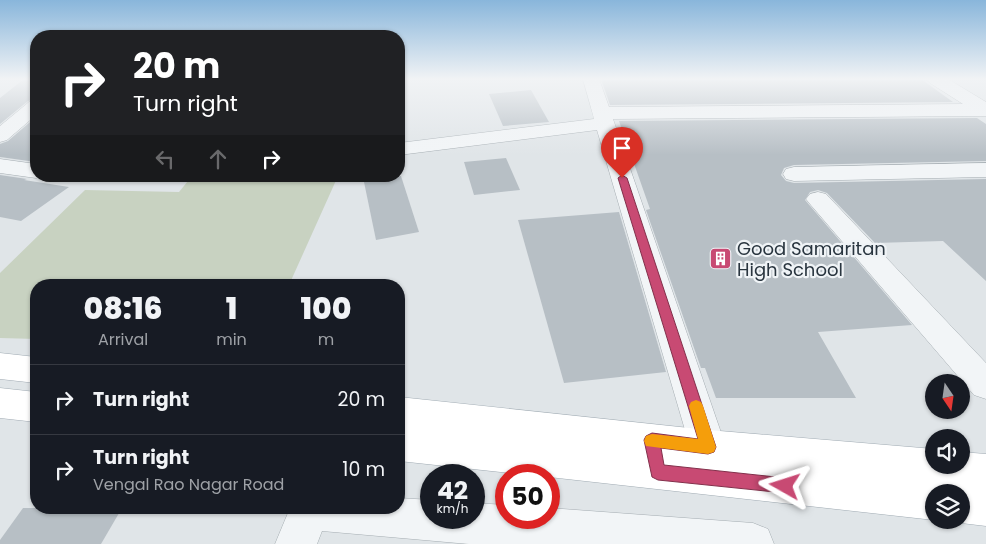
<!DOCTYPE html>
<html lang="en">
<head>
<meta charset="utf-8">
<style>
	body { margin:0; font-family:Poppins,sans-serif; background:#20242c; color:#f1f3f6; height:100vh; display:flex; flex-direction:column; font-size:19px; white-space:nowrap }
	* { box-sizing:border-box; margin:0 }
	p { font-size:16px; color:#9ea1a6 }
	.icon { flex:none; width:28px; height:28px; fill:none; stroke:currentColor; stroke-width:2; stroke-linecap:round; stroke-linejoin:round }
	.map { position:relative; flex:1; overflow:hidden }
	.panel { position:absolute; left:30px; top:279px; width:375px; height:235px; display:flex; flex-direction:column; background:#171b24; border-radius:20px; box-shadow:0 1px 4px #0004 }
	.panel>* { flex:none }
	.hud { position:absolute; left:30px; top:30px; width:375px; height:152px; border-radius:20px; box-shadow:0 1px 4px #0004; background:#202124; color:#fff; overflow:hidden }
	.needle { width:32px; rotate:167deg }
	.controls { position:absolute; left:925px; top:374px; display:grid; gap:10px }
	.controls a { display:grid; place-items:center; width:45px; height:45px; border-radius:50%; background:#171b24; box-shadow:0 1px 4px #0004; font-size:25px }
	.speed { position:absolute; left:420px; top:464px; display:flex; gap:10px; font-size:25px; font-weight:700; text-align:center }
	.speed>* { display:grid; place-content:center; width:65px; height:65px; border-radius:50%; background:#171b24; box-shadow:0 1px 4px #0004; line-height:1 }
	.speed small { font-size:12px; font-weight:400 }
	.speed .limit { border:8px solid #d22; background:#fff; color:#111 }
	.pin { position:absolute; display:grid; place-items:center; width:42px; height:42px; color:#fff; margin:-51px -21px; border-radius:50% 50% 50% 0; rotate:-45deg; box-shadow:0 0 5px #0007 }
	.pin .icon { rotate:45deg }
	.me { position:absolute; width:55px; margin:-28px; rotate:276deg; stroke-linejoin:round; filter:drop-shadow(0 0 4px #0008) }
	.turn { display:flex; align-items:center; gap:18px; height:105px; padding:0 20px; font-size:22px }
	.turn .icon { width:65px; height:65px; stroke-width:2.5 }
	.turn b { display:block; font-size:35px; line-height:42px }
	.lanes { display:flex; align-items:center; height:48px; padding:0 20px; background:#0003; justify-content:center; gap:25px; direction:ltr }
	.lanes .off { opacity:.35 }
	.eta { display:flex; justify-content:space-evenly; align-items:center; height:85px; text-align:center }
	.eta b { font-size:30px; font-weight:800; line-height:35px }
	ul { padding:0; list-style:none }
	li { display:flex; align-items:center; gap:15px; height:70px; padding:0 20px; border-top:1px solid #363941 }
	li div { flex:1 }
	li b { display:block; font-size:19px }
	li em { font-style:normal }
	.map>svg:first-child { display:block }
	.green { fill:#c8d2c1 }
	.building { fill:#b7bfc5 }
	.lines { fill:none; stroke-linecap:round; stroke-linejoin:round }
	.minor-casing { stroke:#a5adb2; stroke-width:1 }
	.major-casing { stroke:#a0abb3; stroke-width:1 }
	.minor { fill:#f2f5f7; fill-rule:evenodd }
	.major { fill:#fff; fill-rule:evenodd }
	.route { fill:#c84a73; stroke:#82304b }
	.slow { fill:#f59e0b }
	.labels { text-anchor:middle; dominant-baseline:central; stroke-width:4.5; stroke-linejoin:round; paint-order:stroke }
	.poi-label { font-size:18px; fill:#29353f; stroke:#eff3f6; text-anchor:start }
</style>
</head>
<body>
<div class="map">
<svg width="986" height="544" viewBox="0 0 986 544">
	<rect width="100%" height="100%" fill="#e0e5e8"/>
	<path class="green" d="M192 176H338L289 285H36V339L0 338V273L85 190 179 192Z"/>
	<g class="building">
		<path d="M24 79H36V99L28 101 0 124V98Z"/>
		<path d="M601 79H921L953 102 610 105Z"/>
		<path d="M531 90 549 122 503 126 489 94Z"/>
		<path d="M36 117V162L0 157V144L8 141Z"/>
		<path d="M977 118 986 124V161L794 165 784 168 781 175 786 181 794 183 986 179V281L943 241 875 243 827 193 818 190 810 192 805 200 912 325 818 332 856 398H716L705 368H701L646 210 650 209 619 121Z"/>
		<path d="M506 158 520 190 474 195 464 162Z"/>
		<path d="M0 175 27 179 24 180 69 187 21 221 0 217Z"/>
		<path d="M401 176 419 232 376 240 364 182Z"/>
		<path d="M619 212 666 372 564 383 518 220Z"/>
		<path d="M23 508H122L101 544H0V540Z"/>
	</g>
	<g class="lines">
		<defs>
			<g id="minor">
				<path d="M583 79H599L609 107 963 104 930 83 927 79H948L986 102V116L613 119 726 447 721 459 708 464 695 459 690 447 597 130 399 155V143L594 119Z"/>
				<path d="M36 101V115L7 140 0 142V126L29 102Z"/>
				<path d="M0 159 36 164V176H41L36 178 0 173Z"/>
				<path d="M986 163V177L794 181 786 179 783 174 786 169 794 167Z"/>
				<path d="M818 192 826 194 986 363V399L974 395 810 204 806 199 810 194Z"/>
				<path d="M399 498 431 500V518H474V503L506 505V518H549V508L753 523 768 529 774 544H469L322 531 317 544H275L290 508H399Z"/>
			</g>
			<g id="major">
				<path d="M0 353 36 357V383L0 379Z"/>
				<path d="M0 388 36 392V422L0 418Z"/>
				<path d="M399 397 708 430 934 449V465H961V452L986 454V526L961 523 954 520H961V492H934V520L549 477V475H528L399 461Z"/>
			</g>
		</defs>
		<use href="#minor" class="minor-casing"/>
		<use href="#major" class="major-casing"/>
		<use href="#minor" class="minor"/>
		<use href="#major" class="major"/>
	</g>
	<linearGradient id="sky" x2="0" y2="1"><stop stop-color="#89b6db"/><stop offset="0.51" stop-color="#f1f3f5"/><stop offset="1" stop-color="#f1f3f5" stop-opacity="0"/></linearGradient>
	<rect width="986" height="155" fill="url(#sky)"/>
	<path class="route" d="M622 175 627 178 716 447 714 452 708 454 661 448 664 465 785 478 790 480 793 486 790 491 785 493 658 480 652 477 644 440 646 436 652 433 698 439 618 178Z"/>
	<path class="slow" d="M696 400 701 402 703 406 716 447 714 452 708 454 646 446 644 441 646 436 652 434 698 439 689 406 691 402Z"/>
	<defs>
		<symbol id="building-square" viewBox="-11 -11 22 22"><rect x="-9" y="-9" width="18" height="18" rx="4" fill="#c84a73" stroke="#eff3f6"/><path d="M-4-6H4V6H1V3H-1V6H-4ZM-2.5-4.3h1.7v1.8h-1.7ZM.8-4.3h1.7v1.8H.8ZM-2.5-1h1.7V.8h-1.7ZM.8-1h1.7V.8H.8Z" fill="#fff"/></symbol>
	</defs>
	<g fill-rule="evenodd">
		<use href="#building-square" x="708" y="246" width="25" height="25"/>
	</g>
	<g class="labels">
		<g class="poi-label">
			<text x="737" y="248">Good Samaritan<tspan x="737" dy="21">High School</tspan></text>
		</g>
	</g>
</svg>
<div class="controls">
<a><svg class="needle" viewBox="-14 -14 28 28"><path d="M0-13l5 13h-10z" fill="#e53935"/><path d="M0 13l5-13h-10z" fill="#9ea1a6"/></svg></a>
<a><svg class="icon" aria-label="sound" viewBox="0 0 24 24"><path d="M4 9h4l5-4v14l-5-4H4zM17 9q2 3 0 6"/></svg></a>
<a><svg class="icon" aria-label="layers" viewBox="0 0 24 24"><path d="M12 4l9 5-9 5-9-5zM3 14l9 5 9-5"/></svg></a>
</div>
<div class="speed"><div>42<small>km/h</small></div><div class="limit">50</div></div>
<div class="pin" style="left:622px;top:178px;background:#d93025"><svg class="icon" aria-label="arrive" viewBox="0 0 24 24"><path d="M6 21V4h12l-3 4 3 4H6"/></svg></div>
<svg class="me" style="left:785px;top:486px" viewBox="-20 -20 40 40"><path d="M0-17L14 15 0 8-14 15z" fill="#c84a73" stroke="#fff" stroke-width="4"/></svg>
<div class="hud">
<div class="turn"><svg class="icon" aria-label="right" viewBox="0 0 24 24"><path d="M7 20v-9h11M14 6l5 5-5 5"/></svg><div><b>20 m</b>Turn right</div></div>
<div class="lanes"><svg class="icon off" aria-label="left" viewBox="0 0 24 24"><path d="M17 20v-9H6M10 6l-5 5 5 5"/></svg><svg class="icon off" aria-label="ahead" viewBox="0 0 24 24"><path d="M12 20V5M6 11l6-6 6 6"/></svg><svg class="icon" aria-label="right" viewBox="0 0 24 24"><path d="M7 20v-9h11M14 6l5 5-5 5"/></svg></div>
</div>
<section class="panel">
<div class="eta">
<div><b>08:16</b><p>Arrival</p></div>
<div><b>1</b><p>min</p></div>
<div><b>100</b><p>m</p></div>
</div>
<ul>
<li><svg class="icon" aria-label="right" viewBox="0 0 24 24"><path d="M7 20v-9h11M14 6l5 5-5 5"/></svg><div><b>Turn right</b></div><em>20 m</em></li>
<li><svg class="icon" aria-label="right" viewBox="0 0 24 24"><path d="M7 20v-9h11M14 6l5 5-5 5"/></svg><div><b>Turn right</b><p>Vengal Rao Nagar Road</p></div><em>10 m</em></li>
</ul>
</section>
</div>
</body>
</html>
